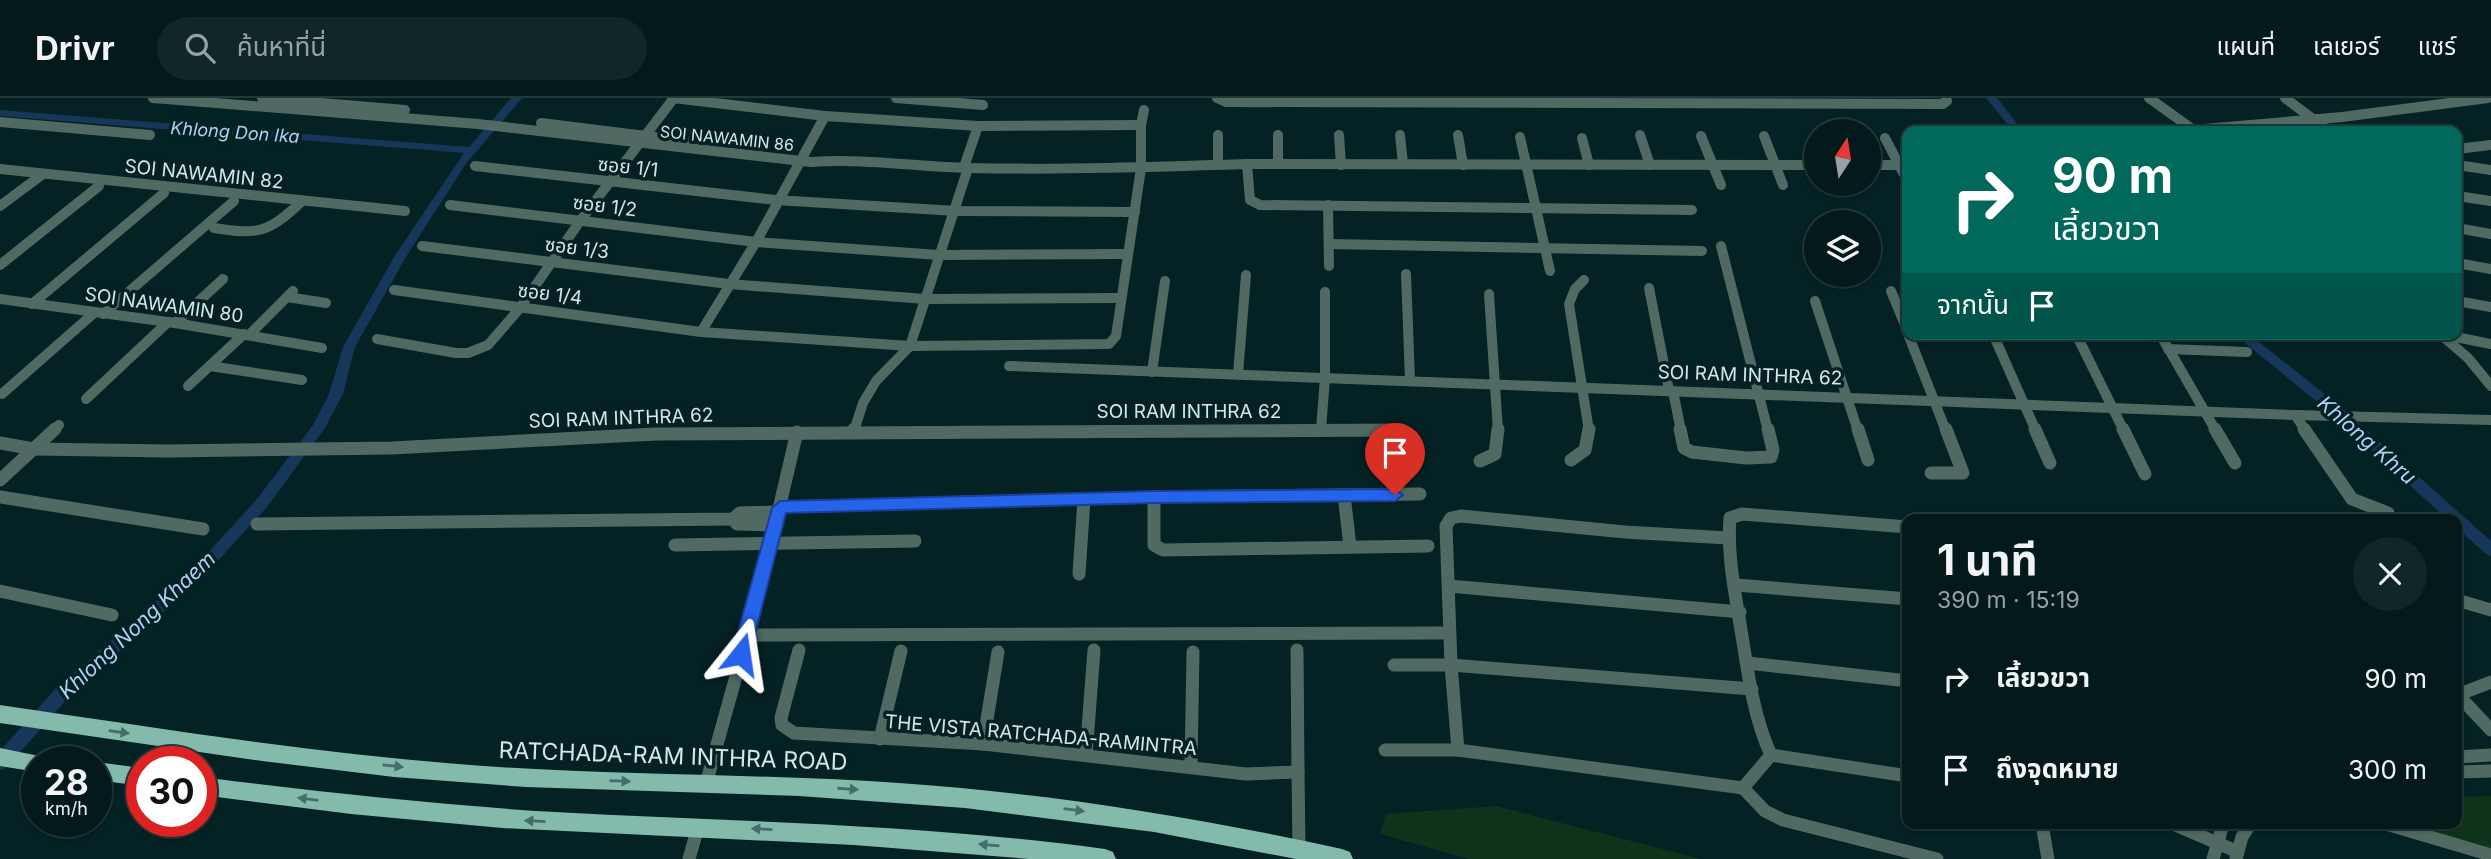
<!DOCTYPE html>
<html lang="th">
<head>
<meta charset="utf-8">
<style>
	body { margin:0; font-family:Inter,"Noto Sans Thai",sans-serif; background:#112627; color:#f1f3f6; height:100vh; display:flex; flex-direction:column; font-size:26px; white-space:nowrap }
	* { box-sizing:border-box; margin:0 }
	p { font-size:23px; color:#97a0a2 }
	.icon { flex:none; width:38px; height:38px; fill:none; stroke:currentColor; stroke-width:2; stroke-linecap:round; stroke-linejoin:round }
	.map { position:relative; flex:1; overflow:hidden }
	.panel { position:absolute; left:1902px; top:416px; width:560px; height:315px; display:flex; flex-direction:column; background:#03191a; border-radius:14px; box-shadow:0 2px 5px #0004,0 0 0 2px #243839 }
	.panel>* { flex:none }
	.banner { position:absolute; left:1902px; top:28px; width:560px; height:214px; border-radius:14px; box-shadow:0 2px 5px #0004,0 0 0 2px #243839; background:#00695c; color:#fff; overflow:hidden }
	.needle { width:46px; rotate:12deg }
	.buttons { position:absolute; left:1804px; top:21px; display:grid; gap:14px }
	.buttons a { display:grid; place-items:center; width:77px; height:77px; border-radius:50%; background:#03191a; box-shadow:0 2px 5px #0004,0 0 0 2px #243839; font-size:35px }
	.speed { position:absolute; left:21px; top:648px; display:flex; gap:14px; font-size:35px; font-weight:700; text-align:center }
	.speed>* { display:grid; place-content:center; width:91px; height:91px; border-radius:50%; background:#03191a; box-shadow:0 2px 5px #0004,0 0 0 2px #243839; line-height:1 }
	.speed small { font-size:18px; font-weight:400 }
	.speed .limit { border:10px solid #d22; background:#fff; color:#111 }
	.pin { position:absolute; display:grid; place-items:center; width:60px; height:60px; color:#fff; margin:-72px -30px; border-radius:50% 50% 50% 0; rotate:-45deg; box-shadow:0 0 7px #0007 }
	.pin .icon { rotate:45deg }
	.me { position:absolute; width:77px; margin:-38px; rotate:15deg; stroke-linejoin:round; filter:drop-shadow(0 0 5px #0008) }
	.turn { display:flex; align-items:center; gap:24px; height:147px; padding:0 35px; font-size:32px }
	.turn .icon { width:91px; height:91px; stroke-width:2.5 }
	.turn b { display:block; font-size:49px; line-height:60px }
	.then { display:flex; align-items:center; height:66px; padding:0 35px; background:#0003; gap:14px; font-size:26px }
	.round { display:grid; place-items:center; flex:none; width:74px; height:74px; border-radius:37px; background:#112627 }
	.head { display:flex; align-items:center; justify-content:space-between; height:119px; padding:0 35px }
	h1 { font-size:42px; font-weight:700; line-height:52px }
	ul { padding:0; list-style:none }
	li { display:flex; align-items:center; gap:21px; height:91px; padding:0 35px }
	li div { flex:1 }
	li b { display:block; font-size:26px }
	li em { font-style:normal }
	header { display:flex; align-items:center; gap:42px; box-sizing:border-box; height:98px; padding:0 35px; background:#03191a; border-bottom:2px solid #243839 }
	header strong { font-size:33px }
	nav { display:flex; gap:38px; margin-inline-start:auto; font-size:24px }
	.search { width:490px; height:63px; background:#112627; display:flex; align-items:center; gap:18px; box-sizing:border-box; padding:0 24px; border-radius:38px; color:#97a0a2; font-size:26px }
	.map>svg:first-child { display:block }
	.green { fill:#0f331a }
	.lines { fill:none; stroke-linecap:round; stroke-linejoin:round }
	.canal { fill:#16375a; fill-rule:evenodd }
	.minor-far1 { stroke:#506a63; stroke-width:10 }
	.minor { stroke:#506a63; stroke-width:13 }
	.primary { fill:#83baab; fill-rule:evenodd }
	.oneway { fill:#446e67 }
	.route { fill:#2563eb; stroke:#184099; stroke-width:2 }
	.labels { text-anchor:middle; dominant-baseline:central; stroke-width:7; stroke-linejoin:round; paint-order:stroke }
	.far-street-label { font-size:16px; fill:#d2e7e8; stroke:#042123 }
	.far-water-label { font-size:18px; font-style:italic; fill:#b0d0f4; stroke:#042123 }
	.street-label { font-size:19px; fill:#d2e7e8; stroke:#042123 }
	.water-label { font-size:21px; font-style:italic; fill:#b0d0f4; stroke:#042123 }
	.near-street-label { font-size:23px; fill:#d2e7e8; stroke:#042123 }
</style>
</head>
<body>
<header>
<strong>Drivr</strong>
<div class="search"><svg class="icon" aria-label="search" viewBox="0 0 24 24"><circle cx="10" cy="10" r="6"/><path d="M15 15l6 6"/></svg>ค้นหาที่นี่</div>
<nav><a>แผนที่</a><a>เลเยอร์</a><a>แชร์</a></nav>
</header>
<div class="map">
<svg width="2491" height="761" viewBox="0 0 2491 761">
	<rect width="100%" height="100%" fill="#042123"/>
	<g class="green">
		<path d="M2491 698V755L2396 726H2457V699Z"/>
		<path d="M1496 708 1701 761H1469L1380 736 1386 716Z"/>
	</g>
	<g class="lines">
		<g class="canal">
			<path d="M511 0H522L465 67 406 159 355 249 343 296 325 330 267 409 204 478 68 600 6 670 0 672V653L56 590 194 470 257 401 313 327 329 296 343 249 394 159 464 55 0 18V12L469 49Z"/>
			<path d="M1986 0H1997L2023 33H2013Z"/>
			<path d="M2234 236H2249L2336 305 2491 443V458L2486 456 2457 430V422H2448L2326 311Z"/>
		</g>
		<g class="minor-far1">
			<path d="M153 0 478 26 811 64C865 60 917 69 970 70 1062 72 1155 69 1247 66L1250 102 1260 107 1692 112"/>
			<path d="M262 0 405 12"/>
			<path d="M673 0 825 18 978 28 1141 27"/>
			<path d="M896 0 983 7"/>
			<path d="M1217 0 1226 4 1943 6 1947 3 1946 0"/>
			<path d="M2149 0 2195 33"/>
			<path d="M2285 0 2329 33"/>
			<path d="M0 24 150 37"/>
			<path d="M541 25 686 43"/>
			<path d="M2193 32 2342 19 2488 0"/>
			<path d="M1218 37V66"/>
			<path d="M1278 37V66"/>
			<path d="M1339 37 1341 67"/>
			<path d="M1400 37 1403 66"/>
			<path d="M1458 37 1463 67"/>
			<path d="M1640 37 1650 67"/>
			<path d="M1701 38 1721 87"/>
			<path d="M1764 38 1783 87"/>
			<path d="M1520 39 1550 173"/>
			<path d="M1582 40 1589 67"/>
			<path d="M1885 40 1908 84"/>
			<path d="M2457 51 2491 47"/>
			<path d="M1247 66 1816 67"/>
			<path d="M1869 67H1904"/>
			<path d="M2457 67 2491 72"/>
			<path d="M475 68 776 102 956 113 1135 114"/>
			<path d="M964 69 978 28"/>
			<path d="M0 71 405 113"/>
			<path d="M1847 86 1849 89"/>
			<path d="M2457 98 2491 103"/>
			<path d="M450 107 756 144 939 157 1127 156"/>
			<path d="M1328 107 1329 168"/>
			<path d="M0 108 43 76"/>
			<path d="M214 130C258 137 268 135 301 104"/>
			<path d="M2457 130 2491 136"/>
			<path d="M1329 146 1702 153"/>
			<path d="M422 148 729 186 925 201 1120 200"/>
			<path d="M1721 148 1768 333"/>
			<path d="M2457 165 2491 171"/>
			<path d="M0 167 99 88"/>
			<path d="M1406 176 1410 282"/>
			<path d="M1584 182 1575 191 1569 206 1589 333"/>
			<path d="M1649 190 1669 292"/>
			<path d="M394 192 701 234 910 248 1109 246 1116 238 1141 70V27L1144 12"/>
			<path d="M1891 193 1908 234"/>
			<path d="M1489 196 1498 333"/>
			<path d="M287 199 326 205"/>
			<path d="M0 201 175 225 322 250"/>
			<path d="M1815 203 1858 333"/>
			<path d="M2457 203 2491 209"/>
			<path d="M32 206 164 95"/>
			<path d="M103 216 234 103"/>
			<path d="M175 225 223 181"/>
			<path d="M701 234 756 144 825 18"/>
			<path d="M1908 236 1946 333"/>
			<path d="M1993 236 2036 333"/>
			<path d="M2076 236 2124 333"/>
			<path d="M2160 236 2216 333"/>
			<path d="M2440 236 2468 260 2491 288"/>
			<path d="M249 237 293 193"/>
			<path d="M2456 239 2491 246"/>
			<path d="M377 241 456 255H468L488 247 520 210 580 123 674 0"/>
			<path d="M2168 251 2247 254"/>
			<path d="M210 268 302 282"/>
			<path d="M1009 268 2295 317 2491 322"/>
			<path d="M1152 274 1165 183"/>
			<path d="M1238 276 1246 177"/>
			<path d="M188 288 244 236"/>
			<path d="M1673 293 1681 333"/>
			<path d="M2 296 94 215"/>
			<path d="M86 301 168 224"/>
			<path d="M2295 317 2306 333"/>
			<path d="M1321 331 1325 280V194"/>
			<path d="M53 333 59 327"/>
			<path d="M854 333 863 305 876 283 910 248 968 70"/>
			<path d="M1301 333 1402 332"/>
		</g>
		<g class="minor">
			<path d="M1680 331 1684 350 1692 354 1746 360 1771 359 1773 352 1768 331"/>
			<path d="M1858 331 1868 362"/>
			<path d="M2035 331 2050 365"/>
			<path d="M2123 331 2145 376"/>
			<path d="M2215 331 2235 365"/>
			<path d="M2304 331 2352 401 2388 415"/>
			<path d="M853 334 854 331"/>
			<path d="M0 345 34 351 168 353 392 350 656 336 1402 332"/>
			<path d="M1571 362 1585 352 1589 331"/>
			<path d="M1480 363 1495 356 1498 331"/>
			<path d="M1931 375H1963L1946 331"/>
			<path d="M0 382 55 331"/>
			<path d="M1344 397 1350 448"/>
			<path d="M0 399 203 431"/>
			<path d="M1154 399V447L1163 452 1428 448"/>
			<path d="M780 409 1154 399 1420 396"/>
			<path d="M733 421 737 426 775 427"/>
			<path d="M257 426 733 421 740 415 778 414"/>
			<path d="M675 447 915 443"/>
			<path d="M1079 476 1084 401"/>
			<path d="M1736 487 1908 501"/>
			<path d="M1449 488 1740 514"/>
			<path d="M0 493 112 517"/>
			<path d="M2457 502 2491 512"/>
			<path d="M746 537 1442 535"/>
			<path d="M799 552 781 620 782 627 794 635 983 646 1246 676 1298 674 1299 751"/>
			<path d="M1297 552 1298 674"/>
			<path d="M1748 565 1908 583"/>
			<path d="M1394 567H1451L1752 591"/>
			<path d="M2457 597 2491 584"/>
			<path d="M2458 597 2491 632"/>
			<path d="M880 641 901 553"/>
			<path d="M983 646 998 554"/>
			<path d="M1385 652H1458L1743 690 1765 713 1783 722 1937 761"/>
			<path d="M1458 652 1451 567 1446 428 1451 420 1461 418 1625 434 1728 440"/>
			<path d="M1086 657 1094 552"/>
			<path d="M1771 657 1908 678"/>
			<path d="M2457 659 2491 657"/>
			<path d="M1191 669 1193 554"/>
			<path d="M2457 674 2491 673"/>
			<path d="M706 686 760 492 797 334"/>
			<path d="M1743 690 1771 657C1753 618 1748 574 1741 532 1735 495 1727 457 1730 420L1742 416 1908 429"/>
			<path d="M2042 726 2048 761"/>
			<path d="M2173 726 2236 753"/>
			<path d="M2386 726 2491 757"/>
			<path d="M689 761 698 729"/>
			<path d="M2213 761 2223 726"/>
			<path d="M2236 761 2242 739 2250 726"/>
		</g>
		<g class="primary">
			<path d="M0 607C152 629 304 654 458 666 605 678 752 675 899 685 1048 695 1196 719 1342 751L1350 754 1353 761H1296L1154 734 965 710 799 698 526 689 394 679 262 663 0 625Z"/>
			<path d="M0 650 44 659 47 663H37V674L0 668Z"/>
			<path d="M96 664 142 670V688L96 682Z"/>
			<path d="M201 679C319 694 437 707 555 714 739 724 922 726 1105 751L1113 754 1116 761H1029L854 747 502 730 351 716 201 697Z"/>
		</g>
	</g>
	<defs><path id="oneway-solid" d="M-6-.8H1V-3.2L6.5 0L1 3.2V.8H-6Z" transform="scale(1.75)"/></defs>
	<g class="oneway">
		<use href="#oneway-solid" transform="translate(119 634) rotate(8)"/>
		<use href="#oneway-solid" transform="translate(393 668) rotate(6)"/>
		<use href="#oneway-solid" transform="translate(620 683) rotate(2)"/>
		<use href="#oneway-solid" transform="translate(848 691) rotate(4)"/>
		<use href="#oneway-solid" transform="translate(308 701) rotate(-173)"/>
		<use href="#oneway-solid" transform="translate(1074 712) rotate(7)"/>
		<use href="#oneway-solid" transform="translate(535 723) rotate(-177)"/>
		<use href="#oneway-solid" transform="translate(762 731) rotate(-177)"/>
		<use href="#oneway-solid" transform="translate(989 747) rotate(-175)"/>
	</g>
	<path class="route" d="M1395 391 1403 397 1395 403 1154 405 786 415 750 556 748 562 741 564 735 562 732 556 772 410 780 403 1154 393Z"/>
	<g class="labels">
		<g class="far-street-label">
			<text transform="translate(727 40) rotate(6)">SOI NAWAMIN 86</text>
		</g>
		<g class="far-water-label">
			<text transform="translate(235 34) rotate(4)">Khlong Don Ika</text>
		</g>
		<g class="street-label">
			<text transform="translate(628 69) rotate(6)">ซอย 1/1</text>
			<text transform="translate(204 76) rotate(6)">SOI NAWAMIN 82</text>
			<text transform="translate(605 108) rotate(7)">ซอย 1/2</text>
			<text transform="translate(577 150) rotate(7)">ซอย 1/3</text>
			<text transform="translate(550 196) rotate(7)">ซอย 1/4</text>
			<text transform="translate(164 207) rotate(8)">SOI NAWAMIN 80</text>
			<text transform="translate(1750 277) rotate(2)">SOI RAM INTHRA 62</text>
			<text x="1189" y="313">SOI RAM INTHRA 62</text>
			<text transform="translate(621 320) rotate(-2)">SOI RAM INTHRA 62</text>
			<text transform="translate(1041 637) rotate(5)">THE VISTA RATCHADA-RAMINTRA</text>
		</g>
		<g class="water-label">
			<text transform="translate(2367 342) rotate(41)">Khlong Khru</text>
			<text transform="translate(137 527) rotate(-43)">Khlong Nong Khaem</text>
		</g>
		<g class="near-street-label">
			<text transform="translate(673 658) rotate(2)">RATCHADA-RAM INTHRA ROAD</text>
		</g>
	</g>
</svg>
<div class="buttons">
<a><svg class="needle" viewBox="-14 -14 28 28"><path d="M0-13l5 13h-10z" fill="#e53935"/><path d="M0 13l5-13h-10z" fill="#97a0a2"/></svg></a>
<a><svg class="icon" aria-label="layers" viewBox="0 0 24 24"><path d="M12 4l9 5-9 5-9-5zM3 14l9 5 9-5"/></svg></a>
</div>
<div class="speed"><div>28<small>km/h</small></div><div class="limit">30</div></div>
<div class="pin" style="left:1395px;top:397px;background:#d93025"><svg class="icon" aria-label="arrive" viewBox="0 0 24 24"><path d="M6 21V4h12l-3 4 3 4H6"/></svg></div>
<svg class="me" style="left:741px;top:556px" viewBox="-20 -20 40 40"><path d="M0-17L14 15 0 8-14 15z" fill="#2563eb" stroke="#fff" stroke-width="4"/></svg>
<div class="banner">
<div class="turn"><svg class="icon" aria-label="right" viewBox="0 0 24 24"><path d="M7 20v-9h11M14 6l5 5-5 5"/></svg><div><b>90 m</b>เลี้ยวขวา</div></div>
<div class="then">จากนั้น<svg class="icon" aria-label="arrive" viewBox="0 0 24 24"><path d="M6 21V4h12l-3 4 3 4H6"/></svg></div>
</div>
<section class="panel">
<div class="head"><div><h1>1 นาที</h1><p>390 m · 15:19</p></div><a class="round"><svg class="icon" aria-label="close" viewBox="0 0 24 24"><path d="M6 6l12 12M18 6L6 18"/></svg></a></div>
<ul>
<li><svg class="icon" aria-label="right" viewBox="0 0 24 24"><path d="M7 20v-9h11M14 6l5 5-5 5"/></svg><div><b>เลี้ยวขวา</b></div><em>90 m</em></li>
<li><svg class="icon" aria-label="arrive" viewBox="0 0 24 24"><path d="M6 21V4h12l-3 4 3 4H6"/></svg><div><b>ถึงจุดหมาย</b></div><em>300 m</em></li>
</ul>
</section>
</div>
</body>
</html>
